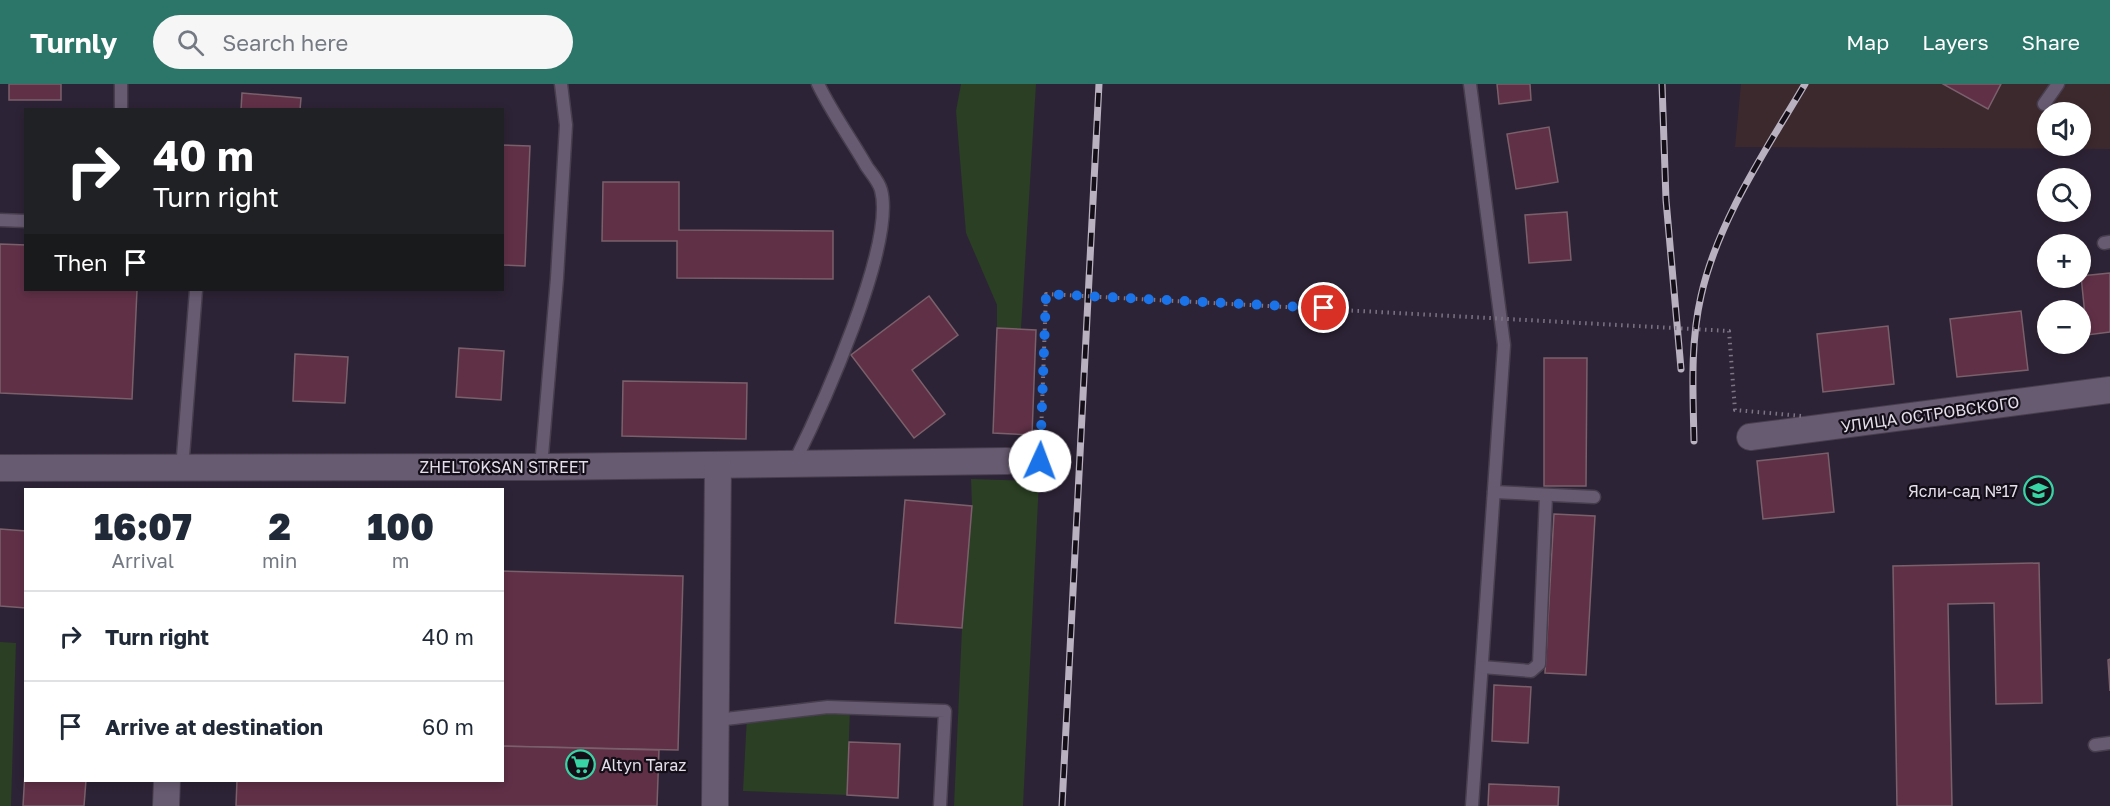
<!DOCTYPE html>
<html lang="en">
<head>
<meta charset="utf-8">
<style>
	body { margin:0; font-family:"Golos Text",sans-serif; background:#f6f6f7; color:#1f2937; height:100vh; display:flex; flex-direction:column; font-size:22px; white-space:nowrap }
	* { box-sizing:border-box; margin:0 }
	p { font-size:20px; color:#747a83 }
	.icon { flex:none; width:33px; height:33px; fill:none; stroke:currentColor; stroke-width:2; stroke-linecap:round; stroke-linejoin:round }
	.map { position:relative; flex:1; overflow:hidden }
	.sheet { position:absolute; left:24px; top:404px; width:480px; height:294px; display:flex; flex-direction:column; background:#fff; border-radius:0px; box-shadow:0 3px 9px #0003 }
	.sheet>* { flex:none }
	.guide { position:absolute; left:24px; top:24px; width:480px; height:183px; border-radius:0px; box-shadow:0 3px 9px #0003; background:#202124; color:#fff; overflow:hidden }
	.controls { position:absolute; left:2037px; top:18px; display:grid; gap:12px }
	.controls a { display:grid; place-items:center; width:54px; height:54px; border-radius:50%; background:#fff; box-shadow:0 3px 9px #0003; font-size:30px }
	.pin { position:absolute; display:grid; place-items:center; width:51px; height:51px; color:#fff; margin:-26px; border:3px solid #fff; border-radius:50%; box-shadow:0 2px 6px #0007 }
	.me { position:absolute; width:66px; margin:-33px; rotate:2deg; stroke-linejoin:round; filter:drop-shadow(0 0 4px #0008) }
	.turn { display:flex; align-items:center; gap:21px; height:126px; padding:0 30px; font-size:27px }
	.turn .icon { width:78px; height:78px; stroke-width:2.5 }
	.turn b { display:block; font-size:42px; line-height:51px }
	.then { display:flex; align-items:center; height:57px; padding:0 30px; background:#0003; gap:12px; font-size:22px }
	.eta { display:flex; justify-content:space-evenly; align-items:center; height:102px; text-align:center }
	.eta b { font-size:36px; font-weight:800; line-height:42px }
	ul { padding:0; list-style:none }
	li { display:flex; align-items:center; gap:18px; height:90px; padding:0 30px; border-top:2px solid #e0e1e3 }
	li div { flex:1 }
	li b { display:block; font-size:22px }
	li em { font-style:normal }
	header { display:flex; align-items:center; gap:36px; box-sizing:border-box; height:84px; padding:0 30px; background:#2b7668; color:#fff }
	header strong { font-size:28px }
	nav { display:flex; gap:33px; margin-inline-start:auto; font-size:21px }
	.search { width:420px; height:54px; background:#f6f6f7; display:flex; align-items:center; gap:15px; box-sizing:border-box; padding:0 21px; border-radius:33px; color:#747a83; font-size:22px }
	.map>svg:first-child { display:block }
	.commercial { fill:#3c292e; fill-rule:evenodd }
	.green { fill:#2a3f23 }
	.building { fill:#603047; stroke:#7a606b; stroke-width:1.5 }
	.lines { fill:none; stroke-linecap:round; stroke-linejoin:round }
	.service-casing { stroke:#473e4e; stroke-width:15 }
	.minor-casing { stroke:#473e4e; stroke-width:28 }
	.path { stroke:#7d7485; stroke-width:4; stroke-dasharray:1.5 4.5; stroke-linecap:butt }
	.service { stroke:#675b71; stroke-width:12 }
	.minor { stroke:#675b71; stroke-width:26 }
	.rail-casing { stroke:#b9b1bf; stroke-width:7 }
	.rail { stroke:#130e17; stroke-width:4.5; stroke-dasharray:14; stroke-linecap:butt }
	.path-bridge { stroke:#7d7485; stroke-width:4; stroke-dasharray:1.5 4.5; stroke-linecap:butt }
	.route { stroke:#1a73e8; stroke-width:10; stroke-dasharray:0 18 }
	.labels { text-anchor:middle; dominant-baseline:central; stroke-width:4.5; stroke-linejoin:round; paint-order:stroke }
	.street-label { font-size:16px; fill:#e4ddea; stroke:#130e17 }
	.poi-label { font-size:16px; fill:#e4ddea; stroke:#130e17; text-anchor:end }
</style>
</head>
<body>
<header>
<strong>Turnly</strong>
<div class="search"><svg class="icon" aria-label="search" viewBox="0 0 24 24"><circle cx="10" cy="10" r="6"/><path d="M15 15l6 6"/></svg>Search here</div>
<nav><a>Map</a><a>Layers</a><a>Share</a></nav>
</header>
<div class="map">
<svg width="2110" height="722" viewBox="0 0 2110 722">
	<rect width="100%" height="100%" fill="#2d2336"/>
	<path class="commercial" d="M1741 0H2110V65L1735 63ZM2048 28H2080V62H2048Z"/>
	<g class="green">
		<path d="M961 0H1036L1021 245 997 246V221L966 149 956 27Z"/>
		<path d="M971 395 1039 397 1023 722H954L962 544 972 422Z"/>
		<path d="M0 558 16 559 11 722H0Z"/>
		<path d="M850 623 847 711 743 707 747 632Z"/>
	</g>
	<g class="building">
		<rect x="9" y="0" width="52" height="16"/>
		<path d="M1497 0H1530L1531 16 1499 20Z"/>
		<path d="M1943 0H2001L1988 25Z"/>
		<path d="M242 9 301 14 300 26H241Z"/>
		<path d="M1549 43 1558 98 1516 105 1507 50Z"/>
		<path d="M502 61 530 62 525 182 502 181Z"/>
		<path d="M603 98H679V146L833 147V195L677 194V157H602Z"/>
		<path d="M1567 128 1571 176 1529 179 1525 131Z"/>
		<path d="M0 160 26 161V206H137L132 315 0 309Z"/>
		<path d="M2110 189V248L2087 251 2081 192Z"/>
		<path d="M929 212 958 251 912 286 945 330 914 354 851 271Z"/>
		<path d="M2021 227 2028 286 1957 293 1950 235Z"/>
		<path d="M1888 242 1894 300 1823 308 1817 250Z"/>
		<path d="M997 244 1036 246 1032 351 993 349Z"/>
		<path d="M459 264 504 267 501 316 456 313Z"/>
		<path d="M295 270 348 273 345 319 293 317Z"/>
		<path d="M1544 274H1587L1586 402H1544Z"/>
		<path d="M623 297 747 299 746 355 622 352Z"/>
		<path d="M1828 369 1834 428 1763 435 1757 377Z"/>
		<path d="M905 416 972 422 962 544 895 539Z"/>
		<path d="M1554 430 1595 432 1586 591 1545 589Z"/>
		<path d="M0 445 26 447V524L0 522Z"/>
		<path d="M2039 479 2042 619 1996 620 1994 519 1948 520 1952 722H1897L1893 482Z"/>
		<path d="M502 487 683 492 678 666 502 662Z"/>
		<path d="M2110 575V607L2108 576Z"/>
		<path d="M1494 601 1531 603 1528 659 1492 657Z"/>
		<path d="M849 658 900 660 898 714 847 711Z"/>
		<path d="M502 662 659 666 657 722H236L237 696H502Z"/>
		<path d="M26 671V696H86L84 722H23Z"/>
		<path d="M1489 700 1559 703 1558 722H1488Z"/>
	</g>
	<g class="lines">
		<defs>
			<g id="service">
				<path d="M1470 0 1504 261 1472 722"/>
				<path d="M2044 20 2058 0"/>
				<path d="M121 26V0"/>
				<path d="M0 136 26 137"/>
				<path d="M2104 159 2110 158"/>
				<path d="M794 379C820 327 896 161 881 106 879 98 872 90 867 83 851 55 832 29 818 0"/>
				<path d="M541 383 557 194 566 41 561 0"/>
				<path d="M182 385 196 206"/>
				<path d="M1494 408 1594 413"/>
				<path d="M1482 583 1531 587 1539 580 1546 411"/>
				<path d="M717 636 828 623 945 627 940 722"/>
				<path d="M2095 661 2110 659"/>
			</g>
			<g id="minor">
				<path d="M1750 353 2110 306"/>
				<path d="M0 384 541 383 1007 377"/>
				<path d="M166 722 167 696"/>
				<path d="M715 722 718 381"/>
			</g>
		</defs>
		<use href="#service" class="service-casing"/>
		<use href="#minor" class="minor-casing"/>
		<path class="path" d="M1035 377H1040L1042 324"/>
		<use href="#service" class="service"/>
		<use href="#minor" class="minor"/>
		<defs>
			<g id="rail">
				<path d="M1662 0 1666 116 1681 285"/>
				<path d="M1694 357C1693 309 1690 260 1701 212 1718 136 1766 66 1805 0"/>
				<path d="M1062 722 1099 0"/>
			</g>
		</defs>
		<use href="#rail" class="rail-casing"/>
		<use href="#rail" class="rail"/>
		<path class="path-bridge" d="M1042 324 1046 210 1729 247 1735 326 1802 332"/>
	</g>
	<g class="lines">
		<path class="route" d="M1040 377 1046 210 1324 224"/>
	</g>
	<defs>
		<symbol id="school-ring" viewBox="-11 -11 22 22"><circle r="9.5" fill="#130e17" stroke="#39d4a5" stroke-width="1.5"/><path d="M0-5L7-2L0 1L-7-2ZM-4 1L0 2.5L4 1V4Q0 6-4 4Z" fill="#39d4a5"/></symbol>
		<symbol id="supermarket-ring" viewBox="-11 -11 22 22"><circle r="9.5" fill="#130e17" stroke="#39d4a5" stroke-width="1.5"/><path d="M-6-5.5h2.5l.6 2H6L4.5 2H-2.5L-4.4-4H-6ZM-1.5 3.2a1.3 1.3 0 1 0 .1 0ZM3 3.2a1.3 1.3 0 1 0 .1 0Z" fill="#39d4a5"/></symbol>
	</defs>
	<g fill-rule="evenodd">
		<use href="#school-ring" x="2022" y="390" width="33" height="33"/>
		<use href="#supermarket-ring" x="564" y="664" width="33" height="33"/>
	</g>
	<g class="labels">
		<g class="street-label">
			<text transform="translate(1930 330) rotate(-8)">УЛИЦА ОСТРОВСКОГО</text>
			<text x="504" y="383">ZHELTOKSAN STREET</text>
		</g>
		<g class="poi-label">
			<text x="2018" y="407">Ясли-сад №17</text>
			<text x="601" y="681" text-anchor="start">Altyn Taraz</text>
		</g>
	</g>
</svg>
<div class="controls">
<a><svg class="icon" aria-label="sound" viewBox="0 0 24 24"><path d="M4 9h4l5-4v14l-5-4H4zM17 9q2 3 0 6"/></svg></a>
<a><svg class="icon" aria-label="search" viewBox="0 0 24 24"><circle cx="10" cy="10" r="6"/><path d="M15 15l6 6"/></svg></a>
<a>+</a>
<a>−</a>
</div>
<div class="pin" style="left:1324px;top:224px;background:#d93025"><svg class="icon" aria-label="arrive" viewBox="0 0 24 24"><path d="M6 21V4h12l-3 4 3 4H6"/></svg></div>
<svg class="me" style="left:1040px;top:377px" viewBox="-20 -20 40 40"><circle r="19" fill="#fff"/><path d="M0-13L10 11 0 6-10 11z" fill="#1a73e8"/></svg>
<div class="guide">
<div class="turn"><svg class="icon" aria-label="right" viewBox="0 0 24 24"><path d="M7 20v-9h11M14 6l5 5-5 5"/></svg><div><b>40 m</b>Turn right</div></div>
<div class="then">Then<svg class="icon" aria-label="arrive" viewBox="0 0 24 24"><path d="M6 21V4h12l-3 4 3 4H6"/></svg></div>
</div>
<section class="sheet">
<div class="eta">
<div><b>16:07</b><p>Arrival</p></div>
<div><b>2</b><p>min</p></div>
<div><b>100</b><p>m</p></div>
</div>
<ul>
<li><svg class="icon" aria-label="right" viewBox="0 0 24 24"><path d="M7 20v-9h11M14 6l5 5-5 5"/></svg><div><b>Turn right</b></div><em>40 m</em></li>
<li><svg class="icon" aria-label="arrive" viewBox="0 0 24 24"><path d="M6 21V4h12l-3 4 3 4H6"/></svg><div><b>Arrive at destination</b></div><em>60 m</em></li>
</ul>
</section>
</div>
</body>
</html>
